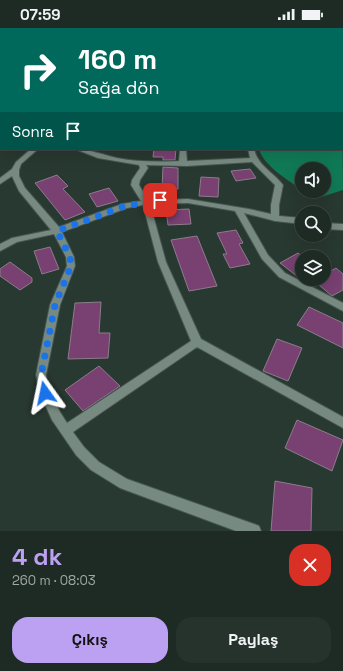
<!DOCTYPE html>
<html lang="tr">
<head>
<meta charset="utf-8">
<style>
	body { margin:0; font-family:"Space Grotesk",sans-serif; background:#26332d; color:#f1f3f6; height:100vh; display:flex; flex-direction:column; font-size:15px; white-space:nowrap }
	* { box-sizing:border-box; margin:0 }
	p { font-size:13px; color:#a1a7a7 }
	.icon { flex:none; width:22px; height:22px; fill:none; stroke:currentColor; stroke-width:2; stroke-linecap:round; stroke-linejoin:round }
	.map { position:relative; height:503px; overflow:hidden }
	.sheet { display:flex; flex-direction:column; background:#1e2b25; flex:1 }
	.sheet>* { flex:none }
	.hud { position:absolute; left:0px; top:0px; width:343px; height:122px; box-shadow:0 4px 16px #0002,0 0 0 1px #3c4742; background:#00695c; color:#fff; overflow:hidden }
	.controls { position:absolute; left:295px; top:134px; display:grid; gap:8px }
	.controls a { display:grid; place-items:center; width:36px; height:36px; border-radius:50%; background:#1e2b25; box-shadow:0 4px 16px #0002,0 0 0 1px #3c4742; font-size:20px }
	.pin { position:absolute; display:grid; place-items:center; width:34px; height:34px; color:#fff; margin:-17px; border-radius:8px; box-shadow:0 2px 6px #0006 }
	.me { position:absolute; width:44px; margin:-22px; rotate:348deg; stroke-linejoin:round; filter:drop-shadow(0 0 3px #0008) }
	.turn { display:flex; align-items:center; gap:14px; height:84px; padding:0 12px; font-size:18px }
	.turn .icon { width:52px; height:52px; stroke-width:2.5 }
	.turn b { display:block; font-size:28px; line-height:34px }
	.then { display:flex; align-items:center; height:38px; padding:0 12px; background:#0003; gap:8px; font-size:15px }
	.round { display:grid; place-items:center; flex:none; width:42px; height:42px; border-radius:16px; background:#26332d }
	.head { display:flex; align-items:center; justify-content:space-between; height:68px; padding:0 12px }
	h1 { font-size:24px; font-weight:800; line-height:30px; color:#bca0f2 }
	.primary-button { display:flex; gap:8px; margin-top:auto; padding:8px 12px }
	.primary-button a { flex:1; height:46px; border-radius:16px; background:#bca0f2; color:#111; font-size:16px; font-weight:800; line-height:46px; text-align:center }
	.primary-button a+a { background:#26332d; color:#f1f3f6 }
	.status { display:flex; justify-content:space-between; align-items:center; height:28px; padding:0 20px; background:#1e2b25; direction:ltr }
	.status svg { height:11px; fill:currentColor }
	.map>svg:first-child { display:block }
	.forest { fill:#107a57 }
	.building { fill:#794072; stroke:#8c7d8a }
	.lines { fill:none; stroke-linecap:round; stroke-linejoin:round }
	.minor-casing { stroke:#47554f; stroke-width:2 }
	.minor { fill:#778a81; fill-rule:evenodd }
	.route { stroke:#1a73e8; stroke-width:7; stroke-dasharray:0 12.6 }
</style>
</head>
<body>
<div class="status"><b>07:59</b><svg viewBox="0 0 49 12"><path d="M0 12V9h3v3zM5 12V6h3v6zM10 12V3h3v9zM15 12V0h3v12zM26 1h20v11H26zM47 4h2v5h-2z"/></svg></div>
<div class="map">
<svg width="343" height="503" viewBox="0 0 343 503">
	<rect width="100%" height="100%" fill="#283931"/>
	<path class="forest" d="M342 47 343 162 318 170 303 163H324V141H302V162C289 153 263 137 259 121H342Z"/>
	<g class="building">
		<path d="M154 121H176L175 132H163V129H153Z"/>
		<path d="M163 139 178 140V161H162Z"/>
		<path d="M250 141 256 150 236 153 231 143Z"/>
		<path d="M57 147 68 158 63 161 85 184 65 192 35 155Z"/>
		<path d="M201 149 219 150 218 169 199 168Z"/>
		<path d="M109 160 118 173 97 179 89 166Z"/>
		<path d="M189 181 191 196 168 197 166 182Z"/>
		<path d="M236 202 243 215 239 216 250 236 230 240 223 226H227L217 205Z"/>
		<path d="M197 208 217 258 189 263 171 212Z"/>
		<path d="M50 219 59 241 42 246 34 223Z"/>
		<path d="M298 225 302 228V252L280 235Z"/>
		<path d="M10 234 32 250V254L20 262 0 248V241Z"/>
		<path d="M336 240 343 246V262L332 268 312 251H324V247Z"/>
		<path d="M101 274 99 305H110L108 330 68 331 75 275Z"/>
		<path d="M309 279 343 295V320L297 297Z"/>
		<path d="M277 311 302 320 288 353 263 343Z"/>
		<path d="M99 338 120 358 83 383 65 362Z"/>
		<path d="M297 392 343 412 332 443 285 420Z"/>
		<path d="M275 453 312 460 311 503H271Z"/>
	</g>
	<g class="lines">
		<defs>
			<g id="minor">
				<path d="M31 121H38L21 136 19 142V148L25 160 59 199 122 176 141 173 131 157 132 152 140 140 139 137 98 130 75 121C89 121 103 127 117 130 137 134 159 134 179 133L180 121H186L187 133 250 130 248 121H254C258 138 273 144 283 157L279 177V188L302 190V196L275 193 244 185 268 227 285 245 343 275V283L279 249 262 231 235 183 188 175 150 176 166 234 201 311 343 389V400L197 319 73 404 84 419 99 434 127 451 254 496 259 498 261 503H236L120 460 91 442 76 427 52 392 40 365 36 347 50 277 67 238 66 229 54 206 17 214 0 223V216L12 210 51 202 19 163 12 148 0 156V150L12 141 16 134ZM252 134 275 157 271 177V186L249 181 188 171 148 172 139 157 140 152 148 140 146 137 187 138ZM143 177 158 234 191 313 67 395 60 384 50 365 46 347 60 277 75 238 74 229 62 204 127 180Z"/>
				<path d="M324 195 343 196V202L324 201Z"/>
			</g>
		</defs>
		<use href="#minor" class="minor-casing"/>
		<use href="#minor" class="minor"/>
	</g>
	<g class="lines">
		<path class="route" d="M45 365 41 347 55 277 71 238 70 229 57 203 125 178 160 172"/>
	</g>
</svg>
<div class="controls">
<a><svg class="icon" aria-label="sound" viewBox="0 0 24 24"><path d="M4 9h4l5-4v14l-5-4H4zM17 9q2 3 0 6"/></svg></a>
<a><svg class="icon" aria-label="search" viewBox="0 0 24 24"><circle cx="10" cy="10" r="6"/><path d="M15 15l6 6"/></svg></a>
<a><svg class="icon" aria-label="layers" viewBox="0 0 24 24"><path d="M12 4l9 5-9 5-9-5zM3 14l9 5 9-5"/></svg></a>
</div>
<div class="pin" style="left:160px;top:172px;background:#d93025"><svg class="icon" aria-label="arrive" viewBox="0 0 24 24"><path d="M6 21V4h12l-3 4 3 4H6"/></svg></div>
<svg class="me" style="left:45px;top:365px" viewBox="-20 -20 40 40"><path d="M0-17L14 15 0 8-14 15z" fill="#1a73e8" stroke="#fff" stroke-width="4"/></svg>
<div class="hud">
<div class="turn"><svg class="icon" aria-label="right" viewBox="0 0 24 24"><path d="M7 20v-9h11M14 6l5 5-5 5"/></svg><div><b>160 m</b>Sağa dön</div></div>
<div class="then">Sonra<svg class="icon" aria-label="arrive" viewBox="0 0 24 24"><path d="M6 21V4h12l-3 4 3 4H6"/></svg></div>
</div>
</div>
<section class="sheet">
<div class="head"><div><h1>4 dk</h1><p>260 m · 08:03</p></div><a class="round" style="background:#d93025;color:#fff"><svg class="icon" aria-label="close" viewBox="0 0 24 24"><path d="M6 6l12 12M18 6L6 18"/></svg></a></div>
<div class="primary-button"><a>Çıkış</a><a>Paylaş</a></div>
</section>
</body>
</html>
